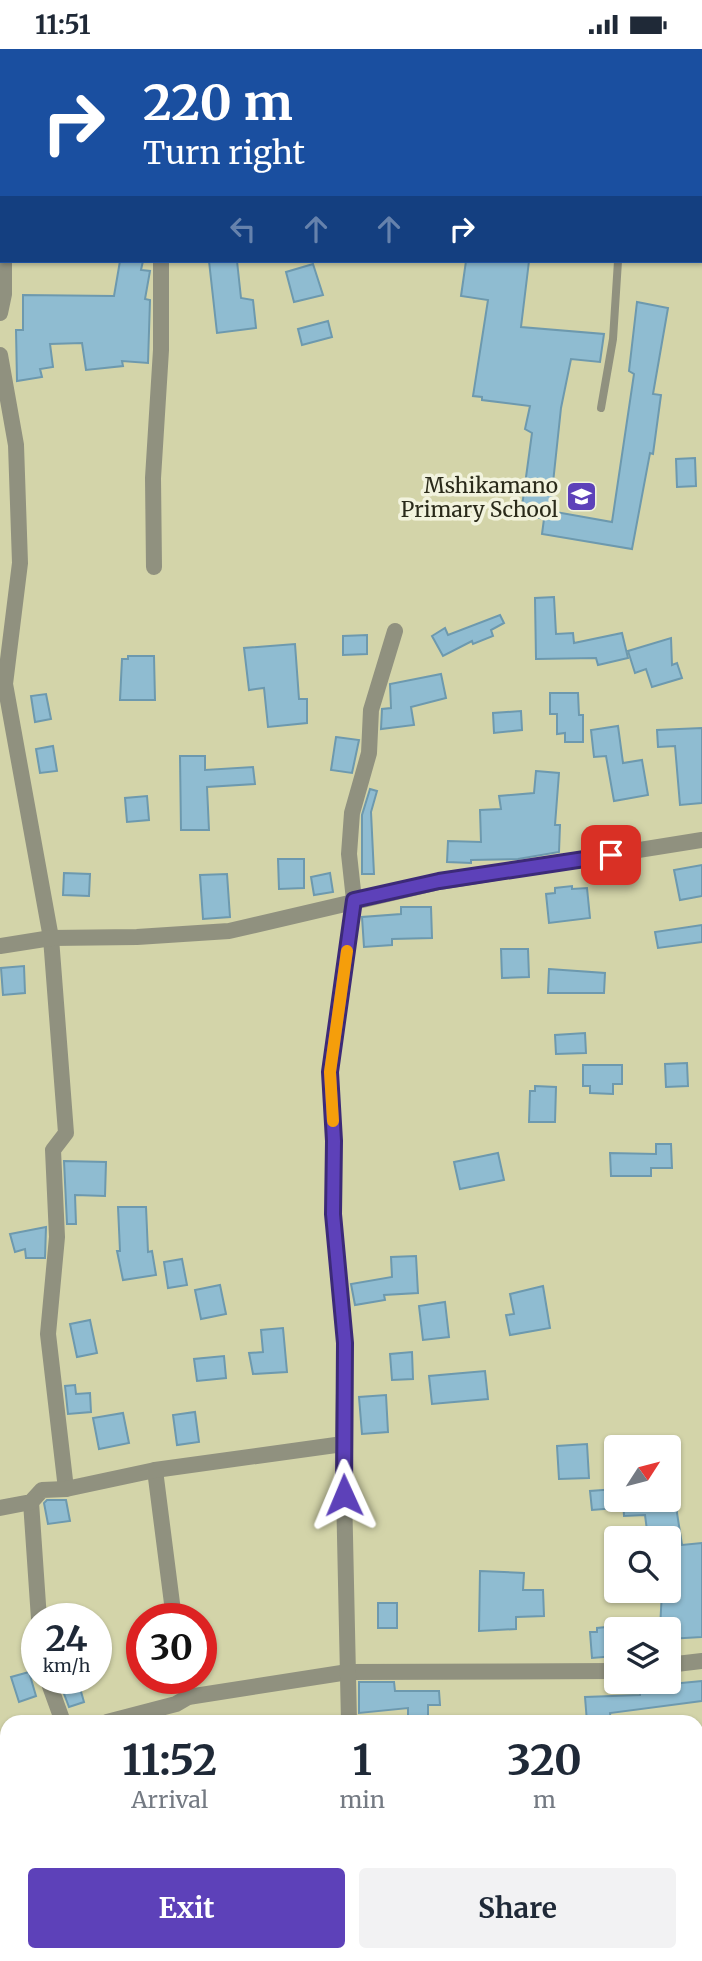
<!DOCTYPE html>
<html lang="en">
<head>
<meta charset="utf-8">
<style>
	body { margin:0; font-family:Merriweather,serif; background:#f2f2f3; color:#1f2937; height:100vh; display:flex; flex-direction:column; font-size:26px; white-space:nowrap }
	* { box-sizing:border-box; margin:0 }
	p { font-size:23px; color:#747a83 }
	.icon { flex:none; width:38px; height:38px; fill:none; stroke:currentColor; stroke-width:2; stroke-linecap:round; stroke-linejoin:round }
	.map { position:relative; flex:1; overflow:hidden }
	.side { position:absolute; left:0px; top:1666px; width:704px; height:247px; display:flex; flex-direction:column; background:#fff; border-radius:21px 21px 0 0; box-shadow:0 2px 5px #0004 }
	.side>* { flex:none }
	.banner { position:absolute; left:0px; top:0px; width:704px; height:214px; box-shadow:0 2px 5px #0004; background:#1a4fa0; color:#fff; overflow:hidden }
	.needle { width:46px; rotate:54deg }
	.buttons { position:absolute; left:604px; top:1386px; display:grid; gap:14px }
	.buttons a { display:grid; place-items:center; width:77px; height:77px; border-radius:7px; background:#fff; box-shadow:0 2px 5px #0004; font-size:35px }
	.speed { position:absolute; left:21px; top:1554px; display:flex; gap:14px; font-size:35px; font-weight:700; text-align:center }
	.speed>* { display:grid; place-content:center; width:91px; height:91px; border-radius:50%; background:#fff; box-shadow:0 2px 5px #0004; line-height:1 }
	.speed small { font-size:18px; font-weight:400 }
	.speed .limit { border:10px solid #d22; background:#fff; color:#111 }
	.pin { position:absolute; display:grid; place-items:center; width:60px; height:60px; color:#fff; margin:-30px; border-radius:14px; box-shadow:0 4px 10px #0006 }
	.me { position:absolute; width:77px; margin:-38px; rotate:359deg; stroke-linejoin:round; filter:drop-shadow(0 0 5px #0008) }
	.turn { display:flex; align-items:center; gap:24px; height:147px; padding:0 28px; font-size:32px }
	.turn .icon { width:91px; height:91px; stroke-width:2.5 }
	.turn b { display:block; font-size:49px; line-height:60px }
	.lanes { display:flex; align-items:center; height:66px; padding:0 28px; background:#0003; justify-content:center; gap:35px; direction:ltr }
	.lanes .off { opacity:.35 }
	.eta { display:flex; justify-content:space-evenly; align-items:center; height:119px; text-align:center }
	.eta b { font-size:42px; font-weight:700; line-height:49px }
	.button { display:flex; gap:14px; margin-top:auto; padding:14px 28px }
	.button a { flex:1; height:80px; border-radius:7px; background:#5d41b9; color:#fff; font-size:28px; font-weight:700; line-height:80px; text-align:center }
	.button a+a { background:#f2f2f3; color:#1f2937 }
	.status { display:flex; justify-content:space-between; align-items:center; height:49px; padding:0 35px; background:#fff; direction:ltr }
	.status svg { height:19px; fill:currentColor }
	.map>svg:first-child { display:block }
	.building { fill:#8fbcd1; stroke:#6d99ae; stroke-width:2 }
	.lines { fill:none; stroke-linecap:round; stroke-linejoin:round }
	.service { stroke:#90917f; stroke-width:8 }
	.minor { stroke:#90917f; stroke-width:16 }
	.route-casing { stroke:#3c2a78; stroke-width:18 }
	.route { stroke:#5d41b9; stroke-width:12 }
	.slow { stroke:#f59e0b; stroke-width:12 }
	.labels { text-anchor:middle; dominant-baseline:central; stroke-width:7; stroke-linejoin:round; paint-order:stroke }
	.poi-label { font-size:21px; fill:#2a2a1a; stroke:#f2f3de; text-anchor:end }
</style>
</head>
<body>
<div class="status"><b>11:51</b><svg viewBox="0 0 49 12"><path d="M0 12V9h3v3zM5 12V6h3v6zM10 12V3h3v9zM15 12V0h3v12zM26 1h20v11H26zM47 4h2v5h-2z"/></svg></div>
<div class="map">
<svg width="702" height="1912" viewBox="0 0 702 1912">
	<rect width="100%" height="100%" fill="#d3d4a9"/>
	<g class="building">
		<path d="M120 212H143L141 221 150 222 145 250 150 251 148 314 122 312 123 317 86 321 82 294 50 295 53 318 40 320 42 328 17 332 16 281H23V246L114 247Z"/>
		<path d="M209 212H237L241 249 253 251 256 279 217 284Z"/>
		<path d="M466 212H529L521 278 604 285 600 313 571 310 561 359 550 462 612 473 634 325 629 322 637 253 668 259 653 345 661 346 653 405 650 404 632 500 542 485 544 470 521 465 532 384 525 380 530 357 482 351V348L473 347 488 251 461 247Z"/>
		<path d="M313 215 323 246 294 253 286 223Z"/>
		<path d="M328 272 332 288 302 296 298 280Z"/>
		<path d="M695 409 696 437 677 438 676 410Z"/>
		<path d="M554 548 556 585 573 584 574 594 622 584 628 609 598 616 596 609 536 610 535 549Z"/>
		<path d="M500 566 504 574 491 581 493 587 473 595 472 592 443 607 432 587 445 579 448 586Z"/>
		<path d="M367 586V605L343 606V587Z"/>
		<path d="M671 589 672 616 677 614 682 629 652 638 646 620 635 624 628 602Z"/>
		<path d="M295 595 299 650H307V674L268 678 264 639 249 641 244 599Z"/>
		<path d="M128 607H154L155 651H120L122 610H128Z"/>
		<path d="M441 625 446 649 411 658 414 676 381 680 382 660 391 659 390 635Z"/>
		<path d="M550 644H578L579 666H583V693H565V684L557 685V665H550Z"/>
		<path d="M46 645 51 670 35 673 31 647Z"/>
		<path d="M521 662 522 681 494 684 493 664Z"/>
		<path d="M618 677 623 714 642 711 648 746 614 752 606 707 594 708 591 681Z"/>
		<path d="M702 679V754L680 756 675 697 658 698 657 681Z"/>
		<path d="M336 688 359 691 352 724 331 721Z"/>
		<path d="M53 697 57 722 40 724 36 700Z"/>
		<path d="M180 707H205V721L253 718 255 735 207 738 209 781H181Z"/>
		<path d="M536 722 559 724 555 776H560L559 803 518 810 471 811V814L447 813 448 792 481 793 480 761 501 760 499 747 534 744Z"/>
		<path d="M370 740 377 742 371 763 374 825H362V766Z"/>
		<path d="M147 747 149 771 127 773 125 749Z"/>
		<path d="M278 810H304V839L279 840Z"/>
		<path d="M702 816V847L680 851 674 821Z"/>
		<path d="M64 824 90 825 89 847 63 846Z"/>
		<path d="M330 824 333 843 314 846 311 828Z"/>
		<path d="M227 825 230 868 203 870 200 826Z"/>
		<path d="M572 837V840L587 839 590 869 549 874 546 845 555 844V839Z"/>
		<path d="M401 858H431L432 889 392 890V896L364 898 362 868 401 865Z"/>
		<path d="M702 876V893L658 899 655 883Z"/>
		<path d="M501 900H528L529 928 502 929Z"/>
		<path d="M24 917 25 944 3 946 1 919Z"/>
		<path d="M549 920 605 924 604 944H548Z"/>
		<path d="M585 984 586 1004 556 1005 555 986Z"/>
		<path d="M687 1014 688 1037 666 1038 665 1015Z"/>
		<path d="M583 1016H622V1035H613V1045L590 1044V1037H583Z"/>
		<path d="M535 1037 556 1038 555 1073H529L530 1042H535Z"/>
		<path d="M656 1095H671L672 1119H651V1127H611L610 1104 656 1105Z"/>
		<path d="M498 1104 504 1131 460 1140 454 1113Z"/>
		<path d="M64 1112 106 1113 105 1147 75 1146 76 1175H67Z"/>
		<path d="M118 1158H146L148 1203 152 1202 156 1226 123 1231 117 1202H120Z"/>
		<path d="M46 1178 45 1209H26L25 1200 15 1203 10 1185Z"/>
		<path d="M416 1207 418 1244 384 1246 385 1251 355 1256 351 1235 392 1228 391 1208Z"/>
		<path d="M182 1210 187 1236 168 1239 164 1213Z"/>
		<path d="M220 1236 226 1265 201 1270 195 1241Z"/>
		<path d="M543 1237 550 1279 510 1286 506 1266 514 1265 510 1245Z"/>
		<path d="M445 1253 449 1288 423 1291 419 1257Z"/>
		<path d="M90 1271 97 1304 77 1308 70 1275Z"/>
		<path d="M283 1279 287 1323 253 1325 249 1304 263 1303 261 1281Z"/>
		<path d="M412 1303 413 1330 392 1331 390 1305Z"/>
		<path d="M224 1307 226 1329 197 1332 194 1310Z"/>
		<path d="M485 1322 488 1350 432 1355 429 1327Z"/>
		<path d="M75 1336 76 1345 90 1344 91 1363 68 1365 65 1337Z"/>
		<path d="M386 1346 388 1383 362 1385 359 1348Z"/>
		<path d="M195 1363 199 1393 177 1396 173 1366Z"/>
		<path d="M123 1364 129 1394 99 1400 93 1369Z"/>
		<path d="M587 1395 589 1429 559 1430 557 1397Z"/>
		<path d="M616 1440V1459L592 1461 590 1442Z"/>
		<path d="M47 1451H66L70 1472 48 1475 44 1454Z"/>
		<path d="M623 1451H675L682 1496 702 1494V1588L668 1590V1580H660L662 1542H668V1489H648L645 1466 624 1467Z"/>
		<path d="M480 1522 524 1524 523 1541H543L544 1567 516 1568V1580L479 1582Z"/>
		<rect x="378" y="1554" width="19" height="25"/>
		<path d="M616 1577V1607L592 1609 590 1583H597V1579Z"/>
		<path d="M29 1623 36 1647 19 1653 11 1628Z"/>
		<path d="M58 1629H66L71 1642 80 1639 84 1653 69 1658Z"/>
		<path d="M702 1632V1652L610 1664 611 1673H587L585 1648 640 1646V1638Z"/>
		<path d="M359 1633H394L395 1642H439L440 1656H428V1673H408V1659L359 1664Z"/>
	</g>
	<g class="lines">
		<path class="service" d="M601 359 613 290 618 212"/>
		<g class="minor">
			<path d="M355 0V2"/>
			<path d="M0 71 2 72"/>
			<path d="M2 88V123"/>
			<path d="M0 264 4 245V212"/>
			<path d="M0 306 16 396 20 514 5 635 51 889 66 1084 53 1101 57 1188 48 1285 66 1440"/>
			<path d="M154 518 153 429 161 301V212"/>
			<path d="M0 897 51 889 137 888 229 882 439 833 702 791"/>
			<path d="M155 1421 174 1570"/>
			<path d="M31 1453 39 1570"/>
			<path d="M0 1459 31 1453 42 1441 66 1440 155 1421 343 1395"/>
			<path d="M668 1616 702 1612"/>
			<path d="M47 1629 63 1673"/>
			<path d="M185 1629 188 1648"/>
			<path d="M107 1673 176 1655 188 1648 348 1623 616 1622"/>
			<path d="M349 1673 343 1395 345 1294 333 1165 334 1092 330 1023 354 851 349 805 352 764 369 704 371 661 395 582"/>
			<path d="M0 1712 7 1709"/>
			<path d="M393 1906 394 1912"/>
		</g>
	</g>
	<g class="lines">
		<defs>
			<path id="route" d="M344 1446 345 1294 333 1165 334 1092 330 1023 354 851 439 832 611 806"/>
		</defs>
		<use href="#route" class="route-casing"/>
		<use href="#route" class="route"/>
		<path class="slow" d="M333 1072 330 1023 347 902"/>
	</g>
	<defs>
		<symbol id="school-square" viewBox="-11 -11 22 22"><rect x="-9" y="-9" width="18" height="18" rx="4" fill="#5d41b9" stroke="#f2f3de"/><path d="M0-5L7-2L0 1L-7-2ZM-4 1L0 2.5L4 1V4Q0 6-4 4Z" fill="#fff"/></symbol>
	</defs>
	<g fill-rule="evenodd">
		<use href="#school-square" x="564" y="430" width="35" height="35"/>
	</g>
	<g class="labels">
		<g class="poi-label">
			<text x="558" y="436">Mshikamano<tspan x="558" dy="24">Primary School</tspan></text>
		</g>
	</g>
</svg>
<div class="buttons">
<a><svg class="needle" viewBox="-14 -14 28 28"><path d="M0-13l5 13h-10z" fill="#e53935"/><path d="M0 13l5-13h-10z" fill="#747a83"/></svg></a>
<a><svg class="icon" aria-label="search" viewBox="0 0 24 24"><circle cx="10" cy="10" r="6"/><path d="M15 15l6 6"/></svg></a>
<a><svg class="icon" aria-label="layers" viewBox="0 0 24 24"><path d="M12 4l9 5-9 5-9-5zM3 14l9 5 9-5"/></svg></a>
</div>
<div class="speed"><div>24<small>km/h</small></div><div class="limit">30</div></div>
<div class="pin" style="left:611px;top:806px;background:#d93025"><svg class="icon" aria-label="arrive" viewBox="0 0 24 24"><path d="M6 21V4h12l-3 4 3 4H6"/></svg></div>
<svg class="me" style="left:344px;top:1446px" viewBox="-20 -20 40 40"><path d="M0-17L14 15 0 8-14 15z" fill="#5d41b9" stroke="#fff" stroke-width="4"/></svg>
<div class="banner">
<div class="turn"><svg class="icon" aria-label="right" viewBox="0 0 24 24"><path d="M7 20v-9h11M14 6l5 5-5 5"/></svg><div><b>220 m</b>Turn right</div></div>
<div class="lanes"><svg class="icon off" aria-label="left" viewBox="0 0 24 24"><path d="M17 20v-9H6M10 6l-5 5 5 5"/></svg><svg class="icon off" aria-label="ahead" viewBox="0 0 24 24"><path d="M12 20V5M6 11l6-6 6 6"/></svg><svg class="icon off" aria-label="ahead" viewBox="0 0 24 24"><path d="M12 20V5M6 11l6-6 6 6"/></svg><svg class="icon" aria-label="right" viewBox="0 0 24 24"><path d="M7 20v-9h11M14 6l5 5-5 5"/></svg></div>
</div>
<section class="side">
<div class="eta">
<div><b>11:52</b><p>Arrival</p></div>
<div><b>1</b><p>min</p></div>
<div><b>320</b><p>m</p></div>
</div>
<div class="button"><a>Exit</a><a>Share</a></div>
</section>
</div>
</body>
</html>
